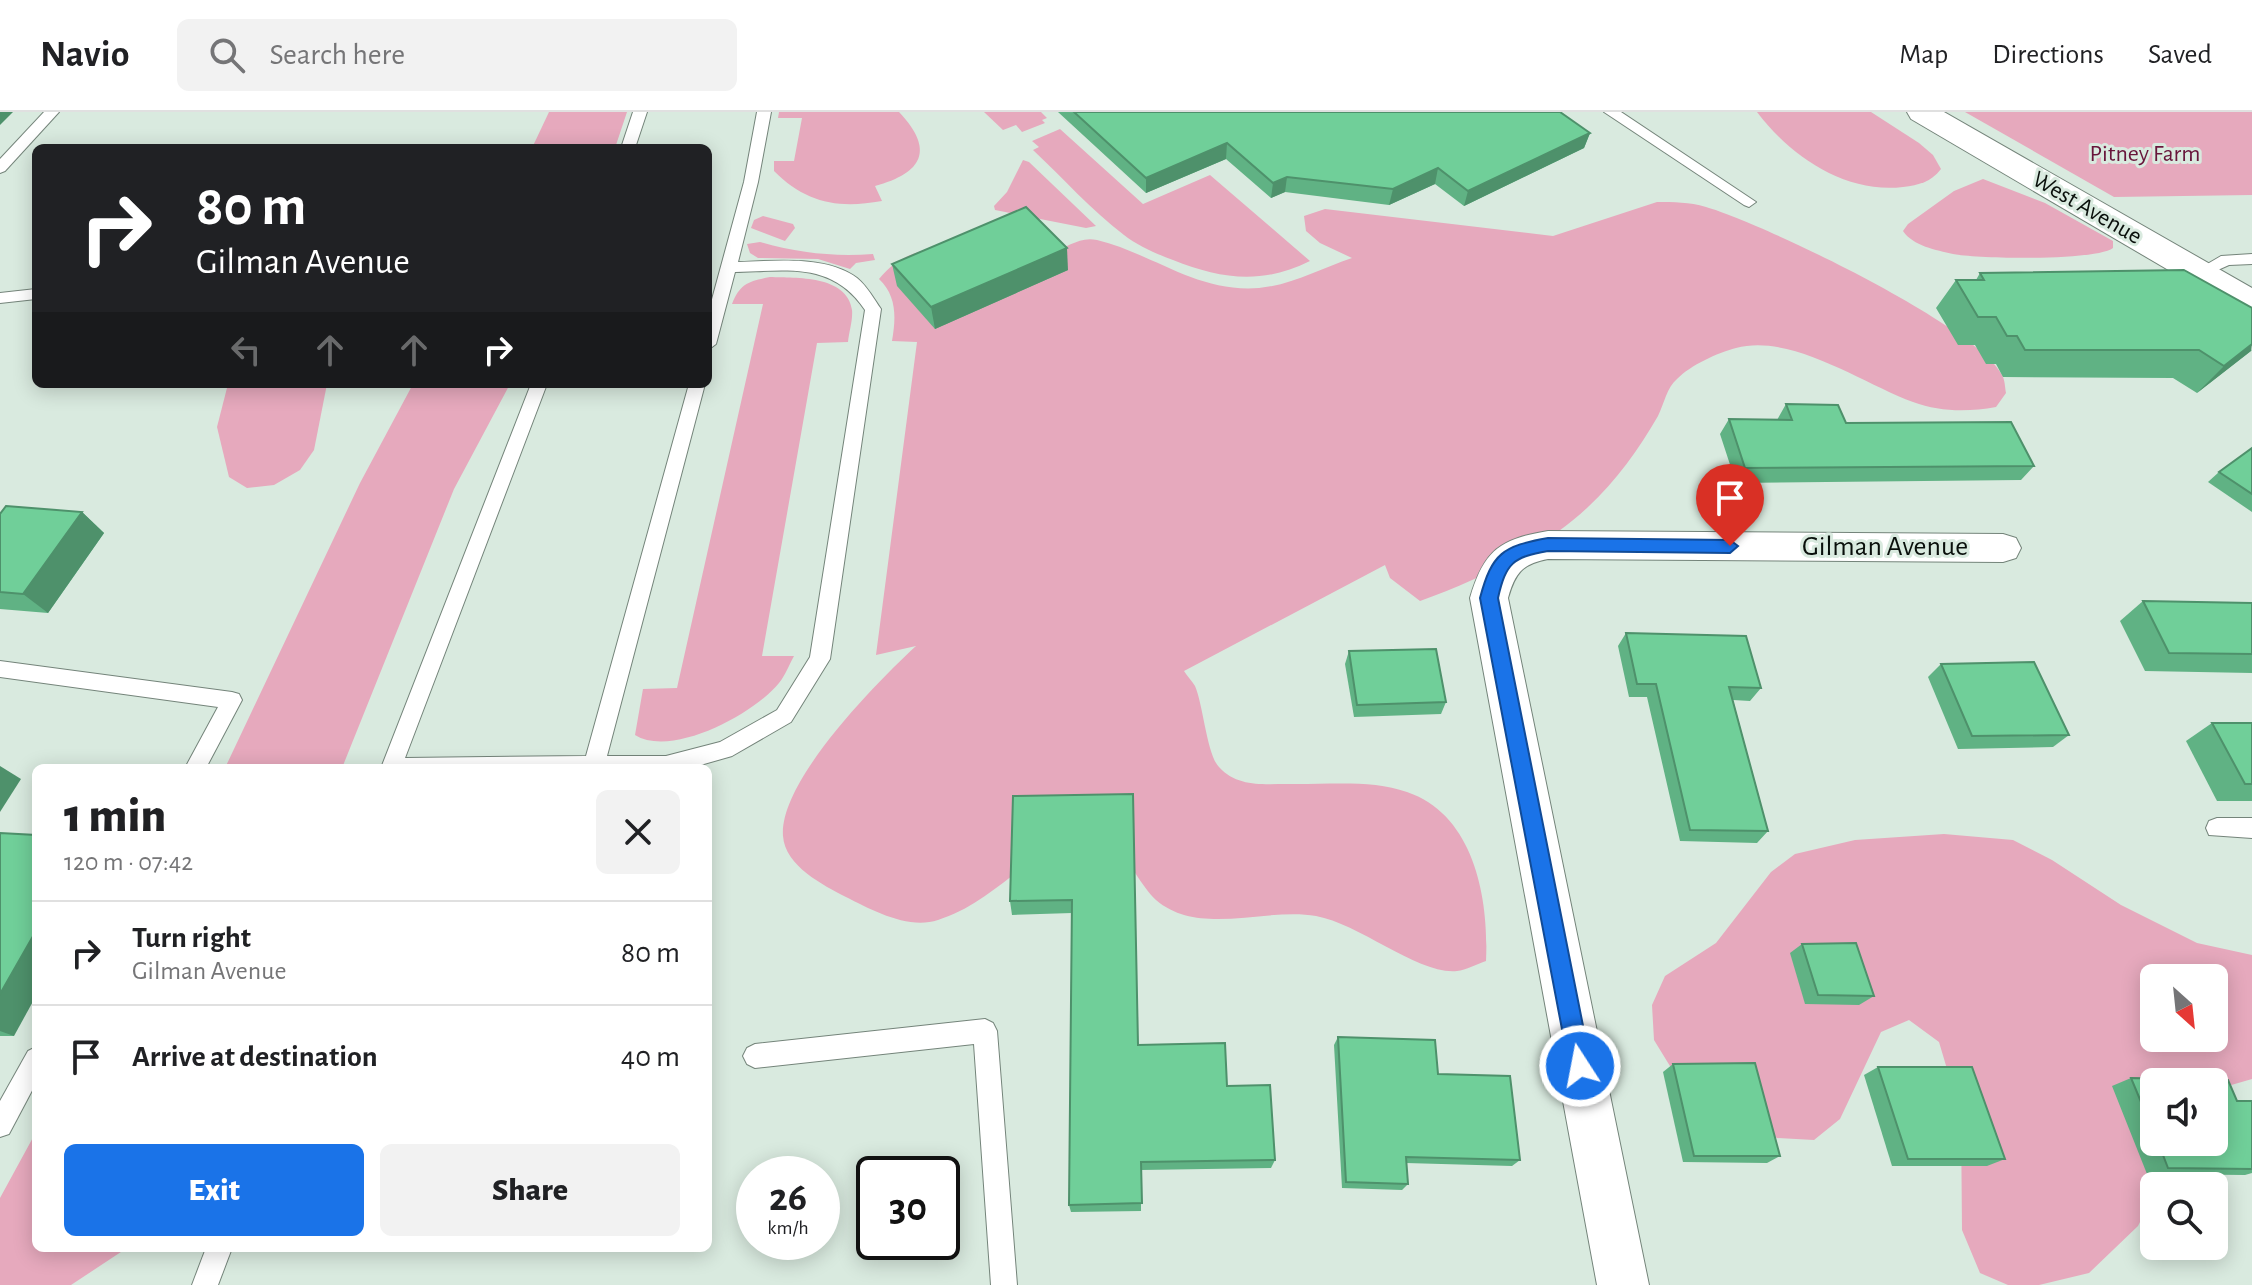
<!DOCTYPE html>
<html lang="en">
<head>
<meta charset="utf-8">
<style>
	body { margin:0; font-family:"Alegreya Sans",sans-serif; background:#f2f2f2; color:#202124; height:100vh; display:flex; flex-direction:column; font-size:30px; white-space:nowrap }
	* { box-sizing:border-box; margin:0 }
	p { font-size:26px; color:#757577 }
	.icon { flex:none; width:44px; height:44px; fill:none; stroke:currentColor; stroke-width:2; stroke-linecap:round; stroke-linejoin:round }
	.map { position:relative; flex:1; overflow:hidden }
	.panel { position:absolute; left:32px; top:652px; width:680px; height:488px; display:flex; flex-direction:column; background:#fff; border-radius:12px; box-shadow:0 4px 20px #0003 }
	.panel>* { flex:none }
	.hud { position:absolute; left:32px; top:32px; width:680px; height:244px; border-radius:12px; box-shadow:0 4px 20px #0003; background:#202124; color:#fff; overflow:hidden }
	.needle { width:52px; rotate:153deg }
	.tools { position:absolute; left:2140px; top:852px; display:grid; gap:16px }
	.tools a { display:grid; place-items:center; width:88px; height:88px; border-radius:12px; background:#fff; box-shadow:0 4px 20px #0003; font-size:40px }
	.speed { position:absolute; left:736px; top:1044px; display:flex; gap:16px; font-size:40px; font-weight:700; text-align:center }
	.speed>* { display:grid; place-content:center; width:104px; height:104px; border-radius:50%; background:#fff; box-shadow:0 4px 20px #0003; line-height:1 }
	.speed small { font-size:20px; font-weight:400 }
	.speed .limit { border:4px solid #111; border-radius:12px; background:#fff; color:#111 }
	.pin { position:absolute; display:grid; place-items:center; width:68px; height:68px; color:#fff; margin:-82px -34px; border-radius:50% 50% 50% 0; rotate:-45deg; box-shadow:0 0 8px #0007 }
	.pin .icon { rotate:45deg }
	.me { position:absolute; width:88px; margin:-44px; rotate:349deg; stroke-linejoin:round; filter:drop-shadow(0 0 6px #0008) }
	.turn { display:flex; align-items:center; gap:28px; height:168px; padding:0 32px; font-size:36px }
	.turn .icon { width:104px; height:104px; stroke-width:2.5 }
	.turn b { display:block; font-size:56px; line-height:68px }
	.lanes { display:flex; align-items:center; height:76px; padding:0 32px; background:#0003; justify-content:center; gap:40px; direction:ltr }
	.lanes .off { opacity:.35 }
	.round { display:grid; place-items:center; flex:none; width:84px; height:84px; border-radius:12px; background:#f2f2f2 }
	.headline { display:flex; align-items:center; justify-content:space-between; height:136px; padding:0 32px }
	h1 { font-size:48px; font-weight:800; line-height:60px }
	.cta { display:flex; gap:16px; margin-top:auto; padding:16px 32px }
	.cta a { flex:1; height:92px; border-radius:12px; background:#1a73e8; color:#fff; font-size:32px; font-weight:800; line-height:92px; text-align:center }
	.cta a+a { background:#f2f2f2; color:#202124 }
	ul { padding:0; list-style:none }
	li { display:flex; align-items:center; gap:24px; height:104px; padding:0 32px; border-top:2px solid #e0e0e0 }
	li div { flex:1 }
	li b { display:block; font-size:30px }
	li em { font-style:normal }
	header { display:flex; align-items:center; gap:48px; box-sizing:border-box; height:112px; padding:0 40px; background:#fff; border-bottom:2px solid #e0e0e0 }
	header strong { font-size:38px }
	nav { display:flex; gap:44px; margin-inline-start:auto; font-size:28px }
	.search { width:560px; height:72px; background:#f2f2f2; display:flex; align-items:center; gap:20px; box-sizing:border-box; padding:0 28px; border-radius:12px; color:#757577; font-size:30px }
	.map>svg:first-child { display:block }
	.green { fill:#e6a9bd; fill-rule:evenodd }
	.lines { fill:none; stroke-linecap:round; stroke-linejoin:round }
	.lane-casing { stroke:#74847a; stroke-width:2 }
	.street-casing { stroke:#74847a; stroke-width:2 }
	.secondary-casing { stroke:#74847a; stroke-width:2 }
	.lane { fill:#fff; fill-rule:evenodd }
	.street { fill:#fff; fill-rule:evenodd }
	.secondary { fill:#fff; fill-rule:evenodd }
	.wall { fill:#60b284; fill-rule:evenodd }
	.shaded-wall { fill:#4e916b }
	.building { fill:#70cf99; stroke:#4e916b; stroke-width:2 }
	.route { fill:#1a73e8; stroke:#114b97; stroke-width:2 }
	.labels { text-anchor:middle; dominant-baseline:central; stroke-width:6; stroke-linejoin:round; paint-order:stroke }
	.far-park-label { font-size:24px; fill:#68153b; stroke:#d9eadf }
	.far-street-label { font-size:24px; fill:#090f0b; stroke:#d9eadf }
	.street-label { font-size:28px; fill:#090f0b; stroke:#d9eadf }
</style>
</head>
<body>
<header>
<strong>Navio</strong>
<div class="search"><svg class="icon" aria-label="search" viewBox="0 0 24 24"><circle cx="10" cy="10" r="6"/><path d="M15 15l6 6"/></svg>Search here</div>
<nav><a>Map</a><a>Directions</a><a>Saved</a></nav>
</header>
<div class="map">
<svg width="2252" height="1173" viewBox="0 0 2252 1173">
	<rect width="100%" height="100%" fill="#d9eadf"/>
	<g class="green">
		<path d="M549 0H627L615 36H532Z"/>
		<path d="M779 0H899C935 38 923 61 875 74L882 89C838 97 806 91 774 59V49H794L802 6H778Z"/>
		<path d="M984 0H1041L1047 6 1042 8 1045 11 1022 20 1016 13 1003 18Z"/>
		<path d="M1757 0H1871L1919 31 1933 43 1941 57C1931 70 1919 73 1903 75 1845 82 1790 44 1757 0Z"/>
		<path d="M1965 0H2252V83L2114 85Z"/>
		<path d="M1060 17 1143 92 1210 63 1310 149C1262 173 1221 167 1173 148 1157 142 1138 134 1124 123 1091 98 1063 66 1033 38L1039 35 1032 29Z"/>
		<path d="M1023 48 1029 50 1096 114 1086 116 995 98 994 94 1007 80Z"/>
		<path d="M1983 67 2045 91 2113 129V136C2096 149 1978 147 1953 142 1936 138 1913 134 1903 119L1908 112 1954 79Z"/>
		<path d="M1657 90C1674 90 1689 90 1706 95 1762 111 1977 214 2002 263 2005 268 2005 276 2006 281L1996 295C1968 300 1940 300 1913 290 1862 271 1791 221 1736 236 1717 241 1691 253 1677 267 1667 275 1664 292 1658 304 1639 337 1616 369 1588 395 1544 437 1476 469 1420 489L1390 466 1385 453 1184 559C1187 564 1192 569 1195 574 1203 592 1207 643 1219 655 1237 675 1262 672 1286 672 1325 673 1371 667 1407 680 1475 703 1489 788 1486 849 1477 852 1466 858 1457 859 1419 863 1360 812 1316 804 1266 795 1199 825 1156 788 1142 776 1117 730 1105 712 1095 714 1083 714 1075 717 1064 721 1054 732 1045 739 1012 762 978 796 938 808 908 818 872 798 846 785 823 773 785 754 783 724 779 669 877 570 916 534L876 543 917 230 892 229C896 206 897 184 879 167 914 123 972 135 1021 139 1030 139 1042 142 1051 140 1068 136 1079 124 1097 128 1154 142 1197 181 1259 176 1292 173 1322 156 1352 146L1320 131 1306 119 1304 104 1325 97 1553 124Z"/>
		<path d="M763 104 793 112 795 116 785 129 751 116 754 108Z"/>
		<path d="M760 130C798 141 834 145 873 142L875 148 856 151 850 157 818 147 758 146 750 141 747 132Z"/>
		<path d="M770 165C796 166 847 163 852 198 853 208 849 220 848 230L817 231 762 544H794C789 553 785 564 779 571 754 602 672 646 635 623L643 577 677 576 763 192H732C740 171 750 169 770 165Z"/>
		<path d="M228 272H327L314 338 300 358 274 373 247 376 229 365 217 315Z"/>
		<path d="M413 272H510L454 377 342 656H225L360 371Z"/>
		<path d="M1944 722 2013 728 2052 748 2121 793 2197 831 2252 843V967L2214 978V970H2154V1030H2159L2152 1086 2138 1114 2089 1161 2039 1173H2008L1980 1161 1962 1118 1961 1004 1939 930 1909 908 1881 920 1840 1007 1814 1028 1777 1026 1673 959 1654 928 1652 893 1665 864 1716 831 1771 760 1795 742 1855 728ZM2154 866H2214V926H2154Z"/>
		<path d="M36 1020V1136H127L71 1173H0V1086Z"/>
	</g>
	<g class="lines">
		<defs>
			<g id="lane">
				<path d="M44 0H59L5 59 0 61V47Z"/>
				<path d="M633 0H647L635 36H621Z"/>
				<path d="M757 0H771L758 70 738 150C775 149 826 143 857 166 867 174 874 187 881 197L830 547 791 610 732 644 690 656H381L531 272H547L405 646 586 644 689 272H705L607 644H666L720 630 777 598 810 545 865 198C832 149 787 159 735 160L716 232 708 238V202L744 70Z"/>
				<path d="M1604 0H1621L1756 90 1749 95 1744 93Z"/>
				<path d="M2252 142V152L2229 153 2200 166 2192 161 2221 144Z"/>
				<path d="M36 177V187L0 191V181Z"/>
				<path d="M0 549 232 580 239 582 242 588 206 656H185L218 595 0 565Z"/>
				<path d="M2217 706H2252V726L2209 723 2206 716 2209 709Z"/>
				<path d="M985 907 993 911 997 919 1017 1173H991L974 932 755 956 747 952 743 944 747 936 755 932Z"/>
				<path d="M36 935V971L9 1022 0 1025V989L28 939Z"/>
				<path d="M206 1136H232L218 1173H192Z"/>
			</g>
			<path id="street" d="M1548 419 2003 422 2016 426 2021 436 2016 446 2003 450 1548 447C1522 452 1515 461 1508 486L1649 1173H1597L1470 486C1484 438 1500 427 1548 419Z"/>
			<path id="secondary" d="M1907 0H1944L2252 176V204L2240 200 1911 7Z"/>
		</defs>
		<use href="#lane" class="lane-casing"/>
		<use href="#street" class="street-casing"/>
		<use href="#secondary" class="secondary-casing"/>
		<use href="#lane" class="lane"/>
		<use href="#street" class="street"/>
		<use href="#secondary" class="secondary"/>
	</g>
	<g class="wall">
		<path d="M1058 0H1560L1590 21 1584 36 1464 94 1435 72 1389 93 1285 80 1271 86 1226 47 1146 81Z"/>
		<path d="M892 152 1068 158 935 217 897 174Z"/>
		<path d="M1980 161 2252 238 2197 281 2173 266 2003 265 1996 252H1986L1975 233H1958L1936 196 1956 168H1976Z"/>
		<path d="M1786 292 1846 311 2034 354 2021 368 1736 371 1720 322 1729 307 1777 308Z"/>
		<path d="M2252 336V400L2208 370 2219 360Z"/>
		<path d="M82 400 104 421 48 501 0 497V402Z"/>
		<path d="M2143 489 2252 491V561L2145 559 2120 509Z"/>
		<path d="M1626 521 1761 576 1750 589 1733 588 1768 719 1757 731 1680 729 1647 585H1629L1618 534Z"/>
		<path d="M1349 539 1446 590 1441 602 1354 605 1345 552Z"/>
		<path d="M1941 552 2069 623 2053 635 1958 637 1928 565Z"/>
		<path d="M2212 611H2252V689H2217L2186 629Z"/>
		<path d="M1133 682 1138 933 1227 974 1275 1048 1271 1056 1141 1058V1099L1071 1100 1069 1093 1072 801 1012 803 1010 789Z"/>
		<path d="M0 721 14 924H0Z"/>
		<path d="M1802 832 1874 884 1859 893 1805 892 1790 841Z"/>
		<path d="M1338 925 1438 962 1520 1048 1512 1054 1406 1051 1408 1072 1402 1078 1342 1076 1334 933Z"/>
		<path d="M1673 952 1780 1044 1767 1051 1683 1050 1663 960Z"/>
		<path d="M1878 955 2005 1047 1987 1054H1892L1864 963Z"/>
		<path d="M2131 966 2228 968 2237 989H2252V1061L2245 1063 2147 1062 2112 974ZM2154 970H2214V1030H2154Z"/>
	</g>
	<g class="shaded-wall">
		<path d="M0 0H13L0 13Z"/>
		<path d="M1590 21 1584 36 1464 94 1468 79Z"/>
		<path d="M1227 31 1226 47 1146 81V66Z"/>
		<path d="M1438 56 1435 72 1389 93 1393 77Z"/>
		<path d="M1287 65 1285 80 1271 86 1273 71Z"/>
		<path d="M1067 136 1068 158 935 217 931 195Z"/>
		<path d="M2252 232 2251 239 2197 281 2224 254Z"/>
		<path d="M82 400 104 421 48 501 23 482Z"/>
		<path d="M0 654 21 667 0 700Z"/>
		<path d="M36 819V884L14 924 0 919V882Z"/>
	</g>
	<g class="building">
		<path d="M1074 0H1560L1590 21 1468 79 1438 56 1393 77 1287 65 1273 71 1227 31 1146 66Z"/>
		<path d="M1026 95 1067 136 931 195 892 152Z"/>
		<path d="M2184 158 2252 196V232L2224 254 2199 238H2025L2017 224H2007L1996 205H1978L1956 168H1984L1980 161Z"/>
		<path d="M1786 292 1838 293 1846 311 2011 310 2034 354 1745 356 1729 307 1792 308Z"/>
		<path d="M2252 336V382L2219 360Z"/>
		<path d="M6 394 82 400 23 482 0 480V402Z"/>
		<path d="M2143 489 2252 491V542L2169 541Z"/>
		<path d="M1626 521 1746 524 1761 576 1729 575 1768 719 1690 718 1656 572H1637Z"/>
		<path d="M1436 537 1446 590 1357 593 1349 539Z"/>
		<path d="M2034 550 2069 623 1972 624 1941 552Z"/>
		<path d="M2212 611H2252V672H2245Z"/>
		<path d="M1133 682 1138 933 1225 931 1227 974 1270 973 1275 1048 1141 1050 1142 1091 1069 1093 1072 788 1010 789 1013 684Z"/>
		<path d="M0 721 36 723V819L0 882Z"/>
		<path d="M1856 831 1874 884 1818 883 1802 832Z"/>
		<path d="M1338 925 1435 928 1438 962 1510 964 1520 1048 1406 1045 1408 1072 1346 1070Z"/>
		<path d="M1755 951 1780 1044H1694L1673 952Z"/>
		<path d="M1878 955H1972L2005 1047H1908Z"/>
		<path d="M2131 966 2228 968 2237 989H2252V1057L2168 1056 2158 1030H2214V970H2154V1021Z"/>
	</g>
	<path class="route" d="M1548 426 1730 428 1738 434 1730 441 1548 439C1513 445 1506 451 1498 486L1591 954 1588 962 1580 965 1573 962 1569 954 1480 486C1492 441 1503 434 1548 426Z"/>
	<g class="labels">
		<g class="far-park-label">
			<text x="2145" y="42">Pitney Farm</text>
		</g>
		<g class="far-street-label">
			<text transform="translate(2087 96) rotate(30)">West Avenue</text>
		</g>
		<g class="street-label">
			<text x="1885" y="435">Gilman Avenue</text>
		</g>
	</g>
</svg>
<div class="tools">
<a><svg class="needle" viewBox="-14 -14 28 28"><path d="M0-13l5 13h-10z" fill="#e53935"/><path d="M0 13l5-13h-10z" fill="#757577"/></svg></a>
<a><svg class="icon" aria-label="sound" viewBox="0 0 24 24"><path d="M4 9h4l5-4v14l-5-4H4zM17 9q2 3 0 6"/></svg></a>
<a><svg class="icon" aria-label="search" viewBox="0 0 24 24"><circle cx="10" cy="10" r="6"/><path d="M15 15l6 6"/></svg></a>
</div>
<div class="speed"><div>26<small>km/h</small></div><div class="limit">30</div></div>
<div class="pin" style="left:1730px;top:434px;background:#d93025"><svg class="icon" aria-label="arrive" viewBox="0 0 24 24"><path d="M6 21V4h12l-3 4 3 4H6"/></svg></div>
<svg class="me" style="left:1580px;top:954px" viewBox="-20 -20 40 40"><circle r="17" fill="#1a73e8" stroke="#fff" stroke-width="3"/><path d="M0-11L8 9 0 5-8 9z" fill="#fff"/></svg>
<div class="hud">
<div class="turn"><svg class="icon" aria-label="right" viewBox="0 0 24 24"><path d="M7 20v-9h11M14 6l5 5-5 5"/></svg><div><b>80 m</b>Gilman Avenue</div></div>
<div class="lanes"><svg class="icon off" aria-label="left" viewBox="0 0 24 24"><path d="M17 20v-9H6M10 6l-5 5 5 5"/></svg><svg class="icon off" aria-label="ahead" viewBox="0 0 24 24"><path d="M12 20V5M6 11l6-6 6 6"/></svg><svg class="icon off" aria-label="ahead" viewBox="0 0 24 24"><path d="M12 20V5M6 11l6-6 6 6"/></svg><svg class="icon" aria-label="right" viewBox="0 0 24 24"><path d="M7 20v-9h11M14 6l5 5-5 5"/></svg></div>
</div>
<section class="panel">
<div class="headline"><div><h1>1 min</h1><p>120 m · 07:42</p></div><a class="round"><svg class="icon" aria-label="close" viewBox="0 0 24 24"><path d="M6 6l12 12M18 6L6 18"/></svg></a></div>
<ul>
<li><svg class="icon" aria-label="right" viewBox="0 0 24 24"><path d="M7 20v-9h11M14 6l5 5-5 5"/></svg><div><b>Turn right</b><p>Gilman Avenue</p></div><em>80 m</em></li>
<li><svg class="icon" aria-label="arrive" viewBox="0 0 24 24"><path d="M6 21V4h12l-3 4 3 4H6"/></svg><div><b>Arrive at destination</b></div><em>40 m</em></li>
</ul>
<div class="cta"><a>Exit</a><a>Share</a></div>
</section>
</div>
</body>
</html>
